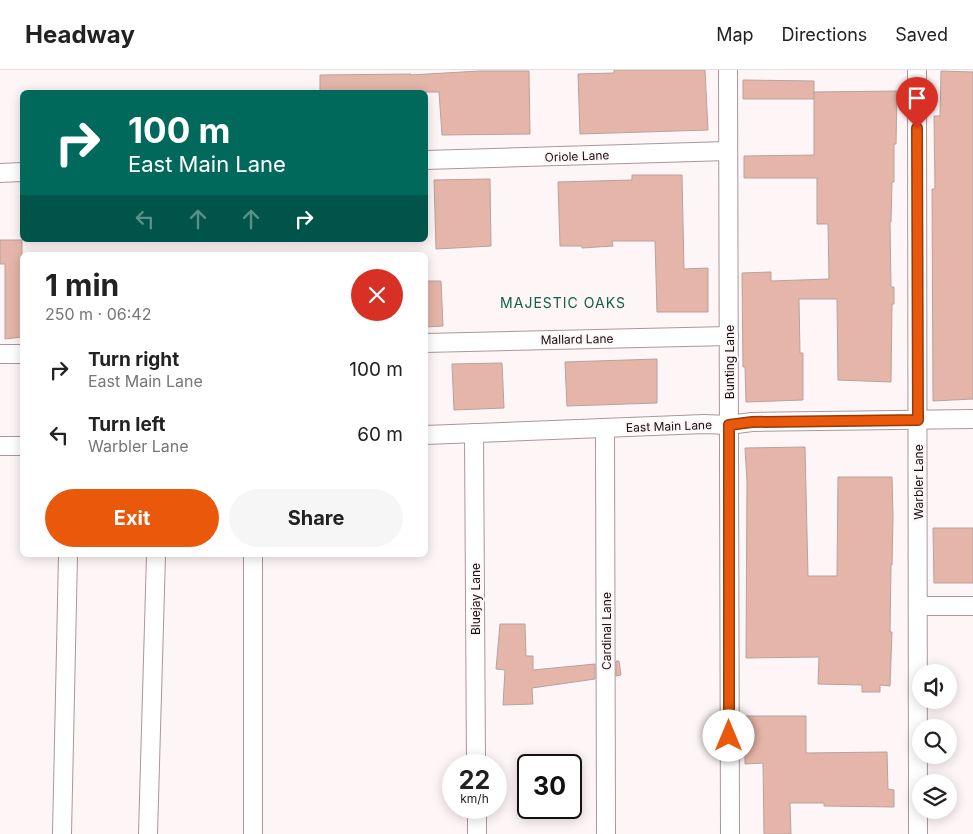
<!DOCTYPE html>
<html lang="en">
<head>
<meta charset="utf-8">
<style>
	body { margin:0; font-family:Inter,sans-serif; background:#f6f6f6; color:#222; height:100vh; display:flex; flex-direction:column; font-size:19px; white-space:nowrap }
	* { box-sizing:border-box; margin:0 }
	p { font-size:16px; color:#767676 }
	.icon { flex:none; width:28px; height:28px; fill:none; stroke:currentColor; stroke-width:2; stroke-linecap:round; stroke-linejoin:round }
	.map { position:relative; flex:1; overflow:hidden }
	.drawer { position:absolute; left:20px; top:182px; width:408px; height:305px; display:flex; flex-direction:column; background:#fff; border-radius:8px; box-shadow:0 2px 12px #0003 }
	.drawer>* { flex:none }
	.top-card { position:absolute; left:20px; top:20px; width:408px; height:152px; border-radius:8px; box-shadow:0 2px 12px #0003; background:#00695c; color:#fff; overflow:hidden }
	.tools { position:absolute; left:912px; top:594px; display:grid; gap:10px }
	.tools a { display:grid; place-items:center; width:45px; height:45px; border-radius:50%; background:#fff; box-shadow:0 2px 12px #0003; font-size:25px }
	.speed { position:absolute; left:442px; top:684px; display:flex; gap:10px; font-size:25px; font-weight:700; text-align:center }
	.speed>* { display:grid; place-content:center; width:65px; height:65px; border-radius:50%; background:#fff; box-shadow:0 2px 12px #0003; line-height:1 }
	.speed small { font-size:12px; font-weight:400 }
	.speed .limit { border:2px solid #111; border-radius:8px; background:#fff; color:#111 }
	.pin { position:absolute; display:grid; place-items:center; width:42px; height:42px; color:#fff; margin:-51px -21px; border-radius:50% 50% 50% 0; rotate:-45deg; box-shadow:0 0 5px #0007 }
	.pin .icon { rotate:45deg }
	.me { position:absolute; width:55px; margin:-28px; rotate:0deg; stroke-linejoin:round; filter:drop-shadow(0 0 4px #0008) }
	.turn { display:flex; align-items:center; gap:18px; height:105px; padding:0 25px; font-size:22px }
	.turn .icon { width:65px; height:65px; stroke-width:2.5 }
	.turn b { display:block; font-size:35px; line-height:42px }
	.lanes { display:flex; align-items:center; height:48px; padding:0 25px; background:#0003; justify-content:center; gap:25px; direction:ltr }
	.lanes .off { opacity:.35 }
	.round { display:grid; place-items:center; flex:none; width:52px; height:52px; border-radius:26px; background:#f6f6f6 }
	.head { display:flex; align-items:center; justify-content:space-between; height:85px; padding:0 25px }
	h1 { font-size:30px; font-weight:700; line-height:38px }
	.button { display:flex; gap:10px; margin-top:auto; padding:10px 25px }
	.button a { flex:1; height:58px; border-radius:30px; background:#ea580c; color:#fff; font-size:20px; font-weight:700; line-height:58px; text-align:center }
	.button a+a { background:#f6f6f6; color:#222 }
	ul { padding:0; list-style:none }
	li { display:flex; align-items:center; gap:15px; height:65px; padding:0 25px }
	li div { flex:1 }
	li b { display:block; font-size:19px }
	li em { font-style:normal }
	header { display:flex; align-items:center; gap:30px; box-sizing:border-box; height:70px; padding:0 25px; background:#fff; border-bottom:1px solid #e0e0e0 }
	header strong { font-size:24px }
	nav { display:flex; gap:28px; margin-inline-start:auto; font-size:18px }
	.map>svg:first-child { display:block }
	.building { fill:#e5b5a9; stroke:#b7a29d }
	.lines { fill:none; stroke-linecap:round; stroke-linejoin:round }
	.minor-casing { stroke:#ab969b; stroke-width:20 }
	.minor { stroke:#fff; stroke-width:18 }
	.route-casing { stroke:#983908; stroke-width:12 }
	.route { stroke:#ea580c; stroke-width:9 }
	.labels { text-anchor:middle; dominant-baseline:central; stroke-width:4; stroke-linejoin:round; paint-order:stroke }
	.street-label { font-size:12px; fill:#160f11; stroke:#fef5f7 }
	.neighbourhood-label { font-size:14px; letter-spacing:1px; fill:#11604b; stroke:#fef5f7 }
</style>
</head>
<body>
<header>
<strong>Headway</strong>
<nav><a>Map</a><a>Directions</a><a>Saved</a></nav>
</header>
<div class="map">
<svg width="973" height="764" viewBox="0 0 973 764">
	<rect width="100%" height="100%" fill="#fef5f7"/>
	<g class="building">
		<path d="M614 0H705L708 60 580 64 578 4 614 3Z"/>
		<path d="M479 1H529L530 64 442 65 439 22H320V5L411 4V5Z"/>
		<path d="M941 1 973 2V329L933 331 932 119H935L934 46H940Z"/>
		<path d="M743 10 814 11V29H743Z"/>
		<path d="M897 21 896 74H894V112H892L891 152H890L891 217H894V234H892L891 312 838 310 837 229H799L800 283H803V330L746 332 745 297H743L742 203 771 202V211L829 209 828 154H817V108H744V86L814 85V22Z"/>
		<path d="M632 105H682L684 199 708 198V242H657L655 171H612L613 176 582 178V176H560L558 112 632 110Z"/>
		<path d="M490 109 491 176 436 179 434 110Z"/>
		<path d="M0 170H22V267L5 269V194H0Z"/>
		<path d="M425 211H441L443 256 425 257Z"/>
		<path d="M657 289V333L567 336 565 292Z"/>
		<path d="M502 293 504 338 454 340 452 294Z"/>
		<path d="M805 377 808 506H837L838 407H892L893 447 892 495H891L890 562H892L890 616 880 615V622H862V615L818 614 819 587 746 588 747 412 745 378Z"/>
		<path d="M933 458H973V513H934Z"/>
		<path d="M500 554H525L526 586H533V600L595 594V609L532 618 533 634 503 635 505 600 496 599Z"/>
		<path d="M616 591H619L621 605 616 606Z"/>
		<path d="M745 646H806V683L887 682 888 719 894 720V737L824 736V733H790L791 764H764L763 693 745 694Z"/>
	</g>
	<g class="lines">
		<defs>
			<g id="minor">
				<path d="M728 0 730 764"/>
				<path d="M917 0 918 764"/>
				<path d="M425 90 728 81"/>
				<path d="M0 103 22 102"/>
				<path d="M425 273 729 266"/>
				<path d="M0 284H22"/>
				<path d="M605 358 606 764"/>
				<path d="M474 363 476 695"/>
				<path d="M425 365 704 354 729 355 752 352 973 349"/>
				<path d="M0 376H22"/>
				<path d="M918 536H973"/>
				<path d="M477 738V764"/>
				<path d="M62 764 68 485"/>
				<path d="M148 764 156 485"/>
				<path d="M253 764V485"/>
			</g>
		</defs>
		<use href="#minor" class="minor-casing"/>
		<use href="#minor" class="minor"/>
	</g>
	<g class="lines">
		<defs>
			<path id="route" d="M729 666V355L752 352 918 350 917 58"/>
		</defs>
		<use href="#route" class="route-casing"/>
		<use href="#route" class="route"/>
	</g>
	<g class="labels">
		<g class="street-label">
			<text transform="translate(577 86) rotate(-2)">Oriole Lane</text>
			<text transform="translate(577 269) rotate(-1)">Mallard Lane</text>
			<text transform="translate(729 292) rotate(-90)">Bunting Lane</text>
			<text transform="translate(669 356) rotate(-2)">East Main Lane</text>
			<text transform="translate(918 412) rotate(-90)">Warbler Lane</text>
			<text transform="translate(475 529) rotate(-90)">Bluejay Lane</text>
			<text transform="translate(606 561) rotate(-90)">Cardinal Lane</text>
		</g>
		<g class="neighbourhood-label">
			<text x="563" y="232">MAJESTIC OAKS</text>
		</g>
	</g>
</svg>
<div class="tools">
<a><svg class="icon" aria-label="sound" viewBox="0 0 24 24"><path d="M4 9h4l5-4v14l-5-4H4zM17 9q2 3 0 6"/></svg></a>
<a><svg class="icon" aria-label="search" viewBox="0 0 24 24"><circle cx="10" cy="10" r="6"/><path d="M15 15l6 6"/></svg></a>
<a><svg class="icon" aria-label="layers" viewBox="0 0 24 24"><path d="M12 4l9 5-9 5-9-5zM3 14l9 5 9-5"/></svg></a>
</div>
<div class="speed"><div>22<small>km/h</small></div><div class="limit">30</div></div>
<div class="pin" style="left:917px;top:58px;background:#d93025"><svg class="icon" aria-label="arrive" viewBox="0 0 24 24"><path d="M6 21V4h12l-3 4 3 4H6"/></svg></div>
<svg class="me" style="left:729px;top:666px" viewBox="-20 -20 40 40"><circle r="19" fill="#fff"/><path d="M0-13L10 11 0 6-10 11z" fill="#ea580c"/></svg>
<div class="top-card">
<div class="turn"><svg class="icon" aria-label="right" viewBox="0 0 24 24"><path d="M7 20v-9h11M14 6l5 5-5 5"/></svg><div><b>100 m</b>East Main Lane</div></div>
<div class="lanes"><svg class="icon off" aria-label="left" viewBox="0 0 24 24"><path d="M17 20v-9H6M10 6l-5 5 5 5"/></svg><svg class="icon off" aria-label="ahead" viewBox="0 0 24 24"><path d="M12 20V5M6 11l6-6 6 6"/></svg><svg class="icon off" aria-label="ahead" viewBox="0 0 24 24"><path d="M12 20V5M6 11l6-6 6 6"/></svg><svg class="icon" aria-label="right" viewBox="0 0 24 24"><path d="M7 20v-9h11M14 6l5 5-5 5"/></svg></div>
</div>
<section class="drawer">
<div class="head"><div><h1>1 min</h1><p>250 m · 06:42</p></div><a class="round" style="background:#d93025;color:#fff"><svg class="icon" aria-label="close" viewBox="0 0 24 24"><path d="M6 6l12 12M18 6L6 18"/></svg></a></div>
<ul>
<li><svg class="icon" aria-label="right" viewBox="0 0 24 24"><path d="M7 20v-9h11M14 6l5 5-5 5"/></svg><div><b>Turn right</b><p>East Main Lane</p></div><em>100 m</em></li>
<li><svg class="icon" aria-label="left" viewBox="0 0 24 24"><path d="M17 20v-9H6M10 6l-5 5 5 5"/></svg><div><b>Turn left</b><p>Warbler Lane</p></div><em>60 m</em></li>
</ul>
<div class="button"><a>Exit</a><a>Share</a></div>
</section>
</div>
</body>
</html>
